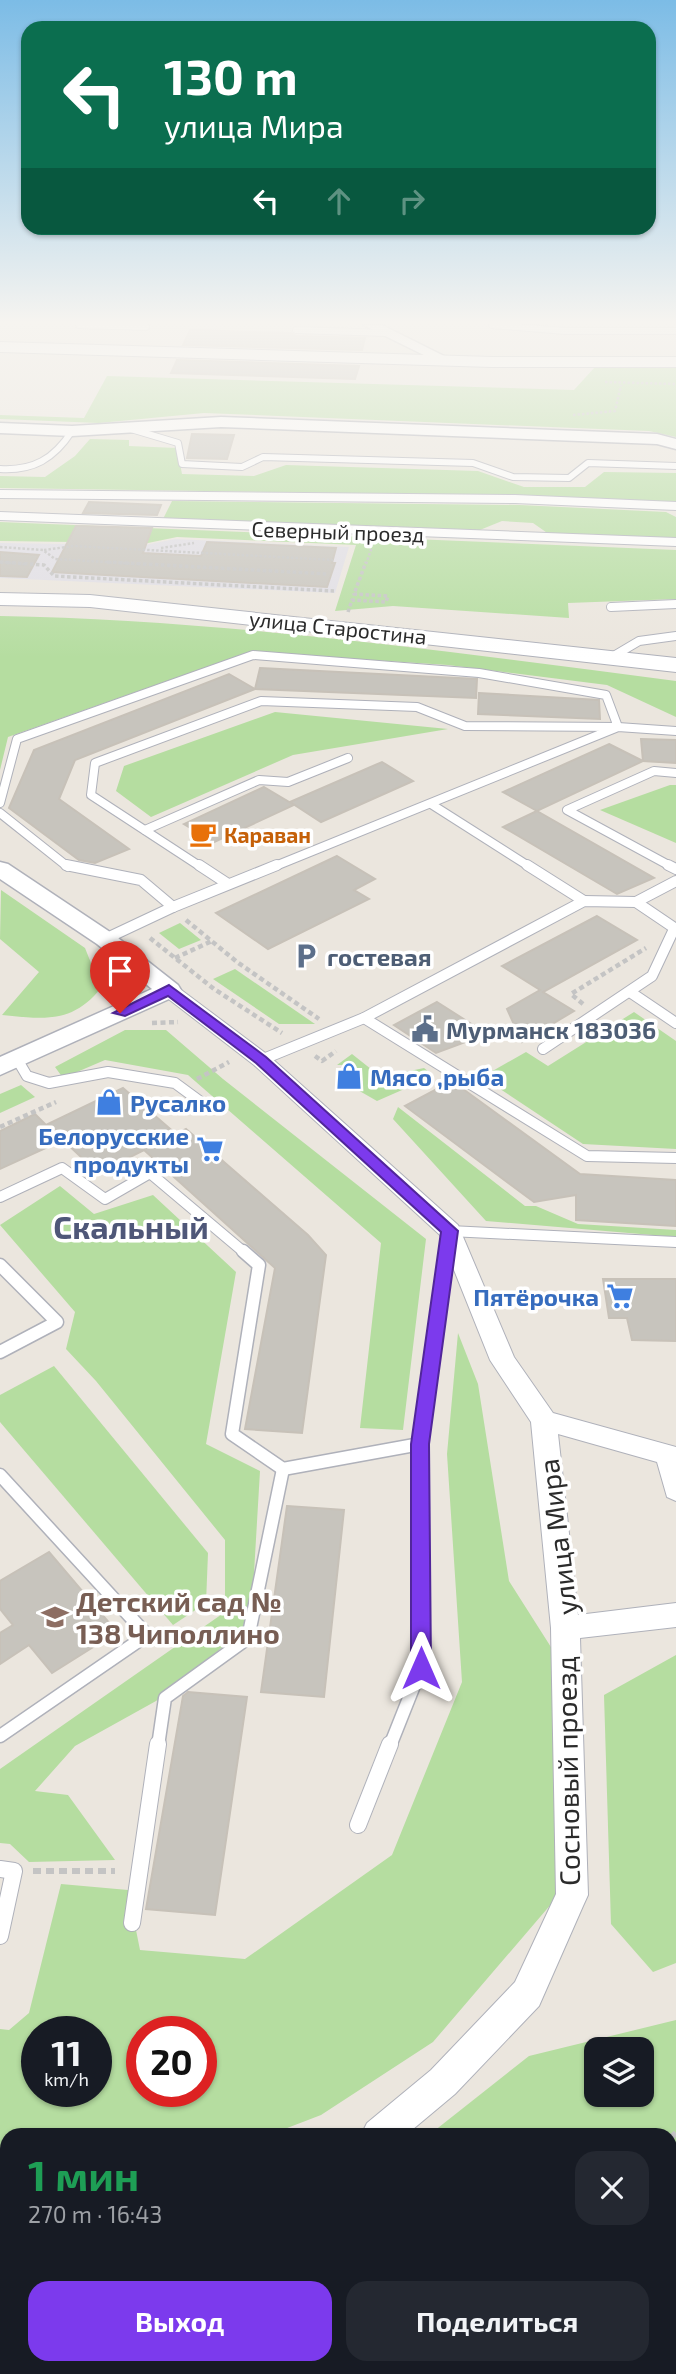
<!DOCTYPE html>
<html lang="ru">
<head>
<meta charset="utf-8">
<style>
	body { margin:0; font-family:"Exo 2",sans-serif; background:#242831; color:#f1f3f6; height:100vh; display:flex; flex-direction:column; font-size:26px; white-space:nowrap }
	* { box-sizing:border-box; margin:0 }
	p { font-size:23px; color:#9ea1a6 }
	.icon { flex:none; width:38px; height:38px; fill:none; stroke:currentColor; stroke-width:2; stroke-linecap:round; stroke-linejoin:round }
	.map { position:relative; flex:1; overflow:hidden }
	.panel { position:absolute; left:0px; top:2128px; width:677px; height:247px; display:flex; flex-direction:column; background:#171b24; border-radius:21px 21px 0 0; box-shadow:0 2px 5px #0004 }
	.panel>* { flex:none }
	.top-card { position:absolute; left:21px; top:21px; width:635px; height:214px; border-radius:21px; box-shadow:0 2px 5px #0004; background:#0b6e4f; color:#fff; overflow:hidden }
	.buttons { position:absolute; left:584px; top:2037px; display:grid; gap:14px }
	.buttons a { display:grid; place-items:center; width:70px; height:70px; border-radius:14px; background:#171b24; box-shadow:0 2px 5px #0004; font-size:35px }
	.speed { position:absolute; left:21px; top:2016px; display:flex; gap:14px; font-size:35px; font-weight:700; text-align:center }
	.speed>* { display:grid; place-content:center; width:91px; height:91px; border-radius:50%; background:#171b24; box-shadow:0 2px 5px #0004; line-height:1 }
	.speed small { font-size:18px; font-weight:400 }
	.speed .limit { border:10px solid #d22; background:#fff; color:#111 }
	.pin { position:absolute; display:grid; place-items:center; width:60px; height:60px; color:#fff; margin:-72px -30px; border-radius:50% 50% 50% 0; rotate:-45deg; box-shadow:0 0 7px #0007 }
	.pin .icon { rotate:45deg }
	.me { position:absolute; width:77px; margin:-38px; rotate:0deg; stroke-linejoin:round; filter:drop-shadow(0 0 5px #0008) }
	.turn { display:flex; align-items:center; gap:24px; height:147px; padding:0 28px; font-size:32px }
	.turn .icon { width:91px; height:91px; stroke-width:2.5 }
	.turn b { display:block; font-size:49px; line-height:60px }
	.lanes { display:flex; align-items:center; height:66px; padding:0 28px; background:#0003; justify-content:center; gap:35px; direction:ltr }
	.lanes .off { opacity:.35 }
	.round { display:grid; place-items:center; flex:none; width:74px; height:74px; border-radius:21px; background:#242831 }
	.headline { display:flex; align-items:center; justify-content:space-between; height:119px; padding:0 28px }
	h1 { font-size:42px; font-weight:700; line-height:52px; color:#1e9e55 }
	.button { display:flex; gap:14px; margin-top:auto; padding:14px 28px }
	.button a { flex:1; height:80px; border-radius:21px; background:#7c3aed; color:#fff; font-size:28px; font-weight:700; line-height:80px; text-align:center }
	.button a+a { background:#242831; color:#f1f3f6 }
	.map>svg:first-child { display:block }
	.industrial { fill:#e0dee5 }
	.green { fill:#b5dda0; fill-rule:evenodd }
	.building { fill:#c7c4bd; stroke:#c7c1b8; stroke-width:2 }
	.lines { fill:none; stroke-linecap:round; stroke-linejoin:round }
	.service-far4-casing { stroke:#afb1ba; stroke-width:8 }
	.service-far3-casing { stroke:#afb1ba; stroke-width:10 }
	.service-far2-casing { stroke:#afb1ba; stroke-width:12 }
	.service-far1-casing { stroke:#afb1ba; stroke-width:15 }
	.service-casing { stroke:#afb1ba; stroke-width:18 }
	.minor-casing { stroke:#afb1ba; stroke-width:2 }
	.tertiary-casing { stroke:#afb1ba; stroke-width:3 }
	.secondary-casing { stroke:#afb1ba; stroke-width:2 }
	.path-far3 { stroke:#c4c4c4; stroke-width:2.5; stroke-dasharray:2.5 2; stroke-linecap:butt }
	.path-far2 { stroke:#c4c4c4; stroke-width:3.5; stroke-dasharray:3.5 2.5; stroke-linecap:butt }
	.path-far1 { stroke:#c4c4c4; stroke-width:4.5; stroke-dasharray:5 3.5; stroke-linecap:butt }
	.path { stroke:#c4c4c4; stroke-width:6; stroke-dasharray:8 5; stroke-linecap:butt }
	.service-far4 { stroke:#fff; stroke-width:6 }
	.service-far3 { stroke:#fff; stroke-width:8 }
	.service-far2 { stroke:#fff; stroke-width:10 }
	.service-far1 { stroke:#fff; stroke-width:12 }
	.service { stroke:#fff; stroke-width:16 }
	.minor { fill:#fff; fill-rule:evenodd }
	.tertiary { fill:#fff; fill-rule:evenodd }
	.secondary { fill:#fff; fill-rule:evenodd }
	.route { fill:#7c3aed; stroke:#51269a; stroke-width:2 }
	.labels { text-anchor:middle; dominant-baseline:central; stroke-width:7; stroke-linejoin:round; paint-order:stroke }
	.far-street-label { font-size:21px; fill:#2b2b2b; stroke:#fff }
	.far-food-label { font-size:21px; font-weight:bold; fill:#c56008; stroke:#fff; text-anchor:start }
	.service-label { font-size:24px; font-weight:bold; fill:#4e5e75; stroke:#fff; text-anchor:start }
	.shop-label { font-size:24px; font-weight:bold; fill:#366cbe; stroke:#fff; text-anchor:start }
	.near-street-label { font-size:28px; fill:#2b2b2b; stroke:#fff }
	.near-education-label { font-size:28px; font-weight:bold; fill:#785e54; stroke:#fff; text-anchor:start }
	.district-label { font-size:32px; font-weight:bold; fill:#4f5778; stroke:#fff }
</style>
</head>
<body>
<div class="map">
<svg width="676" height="2374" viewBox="0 0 676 2374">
	<rect width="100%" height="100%" fill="#ebe6de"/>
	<path class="industrial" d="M175 539 349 547 335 593 0 578V543L145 545Z"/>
	<g class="green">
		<path d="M595 367H676V437L649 431 204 413 99 423 0 419V415L84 418 107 376 574 390Z"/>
		<path d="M90 439 129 440V446L177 448 182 474 254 476 286 465 478 471 524 487H585L604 472 676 473V503L532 496 0 488V476L45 477 75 456Z"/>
		<path d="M172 501 520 505 666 512 676 517V539L553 537 533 523 502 521 470 534 161 523Z"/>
		<path d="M0 522 676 550V599L568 603 569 618 393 606 335 611 356 545 177 537 148 543 0 541Z"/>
		<path d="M0 616C225 620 453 652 676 681V717L607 685 448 665 249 652 8 737 0 770Z"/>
		<path d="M275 712 448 729 293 755 151 817 116 791 124 766Z"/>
		<path d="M670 785H676V843L600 810Z"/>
		<path d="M1 890 85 948 101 988C72 1024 44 1019 2 1015L39 972 0 939Z"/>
		<path d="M180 923 201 940 179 949 159 933Z"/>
		<path d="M235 969 315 1024H279L213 979Z"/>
		<path d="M634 1012 676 1041V1149L583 1144 482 1077 526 1052 548 1066Z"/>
		<path d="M125 1030H166L223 1079 426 1239 403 1430 360 1428 381 1243 188 1075 105 1060 63 1078 55 1067Z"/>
		<path d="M352 1054 381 1077 424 1068 434 1076 377 1101 356 1089 363 1082 349 1065H337Z"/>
		<path d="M21 1085 35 1097 0 1113V1094Z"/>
		<path d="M398 1107 525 1206H536L578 1224 676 1230V1237L486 1221 393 1119Z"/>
		<path d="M60 1186 94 1214 153 1195 236 1272 206 1444 260 1471 251 1624 156 1701 75 1746 35 1791 68 1795 115 1860 29 1862 10 1844 0 1843V1769L225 1612V1540L96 1381 66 1349 75 1312 0 1225Z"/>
		<path d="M458 1333 478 1384 509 1581 556 1655 564 1889 433 2042 321 2115 269 2135H7V2237L0 2239V2029L9 2030 29 2013 61 1884 128 1890 140 1950 245 1959 392 1855 462 1682 447 1454ZM37 2032H96V2091H37ZM142 2032H201V2091H142Z"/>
		<path d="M54 1366 208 1553 206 1603 173 1625 0 1422V1395Z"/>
		<path d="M676 1655V1963L653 1972 611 1924 604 1695Z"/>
		<path d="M676 2020V2374H0V2323L7 2320V2368H670V2135H429L529 2056ZM597 2049H642V2095H597Z"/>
	</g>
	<g class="building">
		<path d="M190 330 291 333 296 336 365 338 362 350 183 345Z"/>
		<path d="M177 360 359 366 355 379 171 373Z"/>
		<path d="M192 434 234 435 227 459 187 458Z"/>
		<path d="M89 502 161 505 157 515 83 513Z"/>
		<path d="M76 526 152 528 143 553 201 556 207 542 336 548 332 563H335L327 587 52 572Z"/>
		<path d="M0 552 39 555 27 577 0 576Z"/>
		<path d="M260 668 477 679 476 698 255 689Z"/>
		<path d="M229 674 255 689 75 760 59 799 129 849 95 863 79 860 9 808 34 750Z"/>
		<path d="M479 693 599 700 600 719 478 714Z"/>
		<path d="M641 739 676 740V763L643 761Z"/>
		<path d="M609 744 643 761 537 811 503 792Z"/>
		<path d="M382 762 413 781 321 822 290 802Z"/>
		<path d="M264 787 294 805 214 842 184 824Z"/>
		<path d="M537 811 654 878 617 894 503 827Z"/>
		<path d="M337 856 375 879 354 890 369 899 268 949 216 913Z"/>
		<path d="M597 916 637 940 543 992 574 1011 522 1042 507 1009 540 990 502 966Z"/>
		<path d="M437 1002 487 1034 436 1053 394 1025Z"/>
		<path d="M452 1081 580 1174 676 1180V1226L576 1220V1195L534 1202 405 1106Z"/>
		<path d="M123 1088 176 1134 186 1129 308 1235 326 1255 302 1433 245 1429 275 1268 144 1150 98 1173 63 1140 0 1169V1131L35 1114 46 1125Z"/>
		<path d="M603 1279H676V1341L632 1340 627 1318H609Z"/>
		<path d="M287 1506 344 1510 324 1697 261 1692Z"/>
		<path d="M49 1552 117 1632 52 1673 29 1645 0 1664V1633L13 1625 0 1609V1581Z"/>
		<path d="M188 1692 247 1697 215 1915 146 1909 183 1696Z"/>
	</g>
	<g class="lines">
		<defs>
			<g id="service-far4">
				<path d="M79 325 146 327"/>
				<path d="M492 325 565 331H676"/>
				<path d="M296 330 386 333"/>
				<path d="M131 429 178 443 182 464 242 467 263 457 473 463 513 477 569 478 588 463 676 466"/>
				<path d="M0 469C33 471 54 459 72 431"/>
			</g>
			<g id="service-far3">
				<path d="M611 607 676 604"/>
				<path d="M612 657 639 641 676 636"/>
				<path d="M0 803 17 739 253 655 479 673 606 695 618 727 465 726 417 707 261 701 95 763 91 795 201 867"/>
				<path d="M431 804 530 867"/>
				<path d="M0 813 68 867"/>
				<path d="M145 830 259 780 288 782 348 758"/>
				<path d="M273 867 618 727 676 731"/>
				<path d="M672 867 567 810 654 771 676 773"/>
			</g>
			<g id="service-far2">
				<path d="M66 865 141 880 173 907"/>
				<path d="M199 865 228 884"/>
				<path d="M527 865 584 901"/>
				<path d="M668 865 676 869"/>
				<path d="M636 902 676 881"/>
				<path d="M105 939 173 907 277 865"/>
				<path d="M630 992 676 1023"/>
				<path d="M364 1018 587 1156 676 1158"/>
				<path d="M543 1049 652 976 674 929"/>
				<path d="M17 1059 27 1076 49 1083 108 1072 175 1083 209 1108"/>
				<path d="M261 1060 364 1018 584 901 636 902 676 929"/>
				<path d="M0 1197 62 1168 105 1199 150 1173 245 1253"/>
				<path d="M447 1253 450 1231 676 1242"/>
			</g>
			<g id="service-far1">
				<path d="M243 1251 259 1265 232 1434 283 1469 420 1444 447 1251"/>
				<path d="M0 1265 57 1322 0 1352"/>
				<path d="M0 1475 147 1635 0 1736"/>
				<path d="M158 1746 165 1698 248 1638 283 1469"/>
				<path d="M390 1746 421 1668 420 1444"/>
			</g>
			<g id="service">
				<path d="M358 1825 390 1744"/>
				<path d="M0 1869 14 1871 0 1936"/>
				<path d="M132 1923 158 1744"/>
				<path d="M670 2360 676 2362"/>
			</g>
			<g id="minor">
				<path d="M0 490 515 495 676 502V510L515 503 0 498Z"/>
				<path d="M0 512 676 538V546L0 520Z"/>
				<path d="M169 984 176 986 268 1055 458 1225 514 1357 553 1413 676 1447V1501L667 1497 657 1462 558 1434 578 1615 676 1603V1627L580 1638 588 1895 583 1906 539 2006 455 2094 406 2135H361L367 2123 431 2070 515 1982 556 1894 551 1628 531 1422 490 1360 440 1235 254 1065 162 994 159 990Z"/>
				<path d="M7 2267V2305L0 2308V2270Z"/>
			</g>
			<g id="tertiary">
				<path d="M363 325H382L454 361 452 364H442Z"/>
				<path d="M221 417 657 434 676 439V449L657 444 221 427 72 436 0 433V423L72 426Z"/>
				<path d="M0 862 8 864 113 934 178 985 181 990 178 995 0 1075V1057L152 989 97 944 0 879Z"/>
			</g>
			<g id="secondary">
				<path d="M0 342 492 357H676V367H492L0 352Z"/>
				<path d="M0 593 90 595 676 658V672L90 607 0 605Z"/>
			</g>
		</defs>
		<use href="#service-far4" class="service-far4-casing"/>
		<use href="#service-far3" class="service-far3-casing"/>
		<use href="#service-far2" class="service-far2-casing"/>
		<use href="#service-far1" class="service-far1-casing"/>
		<use href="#service" class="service-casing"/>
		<use href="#minor" class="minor-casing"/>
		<use href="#tertiary" class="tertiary-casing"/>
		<use href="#secondary" class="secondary-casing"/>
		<g class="path-far3">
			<path d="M605 382 676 384"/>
			<path d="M573 415 615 411 621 385"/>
			<path d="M0 547 43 550 55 559 139 564"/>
			<path d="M161 548 194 543"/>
			<path d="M44 550 74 546 333 560"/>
			<path d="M0 562 24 564"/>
			<path d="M366 564 372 547"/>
		</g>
		<g class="path-far2">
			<path d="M0 562 44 565 54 576 334 591"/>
			<path d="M107 562 328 574"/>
			<path d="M348 612 352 600 386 602 388 596 354 594 366 562"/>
		</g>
		<g class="path-far1">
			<path d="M186 920 237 962 319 1019"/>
			<path d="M150 938 214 989 282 1033"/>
			<path d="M175 958 212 941"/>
			<path d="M107 997 109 972"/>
			<path d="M583 1004 571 994 646 948"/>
			<path d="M152 1023 178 1022"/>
			<path d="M315 1056 322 1061 336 1051"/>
			<path d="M197 1079 229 1062"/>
			<path d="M0 1127 56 1102"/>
		</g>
		<g class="path">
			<path d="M33 1871H115"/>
			<path d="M670 2138 676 2133"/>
			<path d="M344 2374 353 2368"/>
		</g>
		<use href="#service-far4" class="service-far4"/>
		<use href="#service-far3" class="service-far3"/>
		<use href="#service-far2" class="service-far2"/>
		<use href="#service-far1" class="service-far1"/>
		<use href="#service" class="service"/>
		<use href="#minor" class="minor"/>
		<use href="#tertiary" class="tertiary"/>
		<use href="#secondary" class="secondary"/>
	</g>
	<linearGradient id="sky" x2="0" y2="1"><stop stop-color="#7cbce6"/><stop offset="0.49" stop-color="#f6f4f0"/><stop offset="1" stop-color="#f6f4f0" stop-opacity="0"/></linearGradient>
	<rect width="676" height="658" fill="url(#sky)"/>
	<path class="route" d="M169 985 266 1057 458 1231 429 1444 431 1668 428 1674 421 1676 414 1674 411 1668V1444L441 1232 256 1063 168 996 125 1016 113 1013Z"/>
	<defs>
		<symbol id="cafe-bare" viewBox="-9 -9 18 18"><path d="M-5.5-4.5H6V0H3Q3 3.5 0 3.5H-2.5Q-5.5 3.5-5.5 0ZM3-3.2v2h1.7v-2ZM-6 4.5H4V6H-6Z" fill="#e8710a" stroke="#fff" stroke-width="2.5" paint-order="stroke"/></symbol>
		<symbol id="parking-bare" viewBox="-9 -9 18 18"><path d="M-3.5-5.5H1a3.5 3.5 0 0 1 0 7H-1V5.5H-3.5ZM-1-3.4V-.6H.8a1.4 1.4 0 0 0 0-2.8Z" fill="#5c6f8a" stroke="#fff" stroke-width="2.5" paint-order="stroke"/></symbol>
		<symbol id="civic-bare" viewBox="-9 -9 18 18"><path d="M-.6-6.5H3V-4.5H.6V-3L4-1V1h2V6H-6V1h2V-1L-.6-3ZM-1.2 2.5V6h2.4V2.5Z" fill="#5c6f8a" stroke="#fff" stroke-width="2.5" paint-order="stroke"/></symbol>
		<symbol id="shop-bare" viewBox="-9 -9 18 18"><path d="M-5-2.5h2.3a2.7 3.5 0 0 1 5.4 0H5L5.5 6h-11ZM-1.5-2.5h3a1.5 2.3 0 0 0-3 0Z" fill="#3f7fe0" stroke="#fff" stroke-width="2.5" paint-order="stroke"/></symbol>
		<symbol id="supermarket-bare" viewBox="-9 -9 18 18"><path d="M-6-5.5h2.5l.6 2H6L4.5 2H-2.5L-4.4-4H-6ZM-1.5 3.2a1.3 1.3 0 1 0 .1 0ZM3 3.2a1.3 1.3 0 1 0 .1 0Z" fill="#3f7fe0" stroke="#fff" stroke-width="2.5" paint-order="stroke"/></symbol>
		<symbol id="school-bare" viewBox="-9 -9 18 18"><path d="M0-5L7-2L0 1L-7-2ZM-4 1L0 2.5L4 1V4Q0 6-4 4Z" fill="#8d6e63" stroke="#fff" stroke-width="2.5" paint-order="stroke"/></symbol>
	</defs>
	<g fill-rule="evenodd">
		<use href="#cafe-bare" x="184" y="815" width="38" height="38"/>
		<use href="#parking-bare" x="287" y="937" width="38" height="38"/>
		<use href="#civic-bare" x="406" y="1010" width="38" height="38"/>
		<use href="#shop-bare" x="330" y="1057" width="38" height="38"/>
		<use href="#shop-bare" x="90" y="1083" width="38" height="38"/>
		<use href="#supermarket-bare" x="191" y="1130" width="38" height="38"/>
		<use href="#supermarket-bare" x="601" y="1277" width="38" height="38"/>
		<use href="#school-bare" x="36" y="1598" width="38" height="38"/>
	</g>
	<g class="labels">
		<g class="far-street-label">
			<text transform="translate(338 531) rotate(2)">Северный проезд</text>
			<text transform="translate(338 627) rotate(6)">улица Старостина</text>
		</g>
		<g class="far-food-label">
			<text x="224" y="834">Караван</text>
		</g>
		<g class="service-label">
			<text x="327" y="956">гостевая</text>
			<text x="446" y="1029">Мурманск 183036</text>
		</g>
		<g class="shop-label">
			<text x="370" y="1076">Мясо ,рыба</text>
			<text x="130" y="1102">Русалко</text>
			<text x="189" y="1135" text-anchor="end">Белорусские<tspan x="189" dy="28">продукты</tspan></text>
			<text x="599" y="1296" text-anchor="end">Пятёрочка</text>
		</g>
		<g class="near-street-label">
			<text transform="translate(557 1537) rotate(-97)">улица Мира</text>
			<text transform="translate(567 1771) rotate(-91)">Сосновый проезд</text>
		</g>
		<g class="near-education-label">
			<text x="76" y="1601">Детский сад №<tspan x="76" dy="32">138 Чиполлино</tspan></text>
		</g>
		<g class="district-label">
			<text x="131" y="1226">Скальный</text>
		</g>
	</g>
</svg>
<div class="buttons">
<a><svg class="icon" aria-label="layers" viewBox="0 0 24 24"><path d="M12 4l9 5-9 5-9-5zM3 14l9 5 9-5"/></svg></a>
</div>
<div class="speed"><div>11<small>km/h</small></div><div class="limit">20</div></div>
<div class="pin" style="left:120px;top:1013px;background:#d93025"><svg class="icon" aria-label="arrive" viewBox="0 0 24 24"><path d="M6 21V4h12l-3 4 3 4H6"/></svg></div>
<svg class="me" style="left:421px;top:1668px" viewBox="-20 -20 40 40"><path d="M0-17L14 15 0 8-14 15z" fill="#7c3aed" stroke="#fff" stroke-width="4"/></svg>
<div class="top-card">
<div class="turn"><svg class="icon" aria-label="left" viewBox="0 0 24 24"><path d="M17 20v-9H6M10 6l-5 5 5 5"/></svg><div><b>130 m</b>улица Мира</div></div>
<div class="lanes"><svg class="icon" aria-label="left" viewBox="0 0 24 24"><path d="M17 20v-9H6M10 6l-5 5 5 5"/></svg><svg class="icon off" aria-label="ahead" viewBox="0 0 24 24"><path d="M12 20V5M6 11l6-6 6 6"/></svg><svg class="icon off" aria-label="right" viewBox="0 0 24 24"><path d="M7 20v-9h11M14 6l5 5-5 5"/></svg></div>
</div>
<section class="panel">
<div class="headline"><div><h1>1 мин</h1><p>270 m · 16:43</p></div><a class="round"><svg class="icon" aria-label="close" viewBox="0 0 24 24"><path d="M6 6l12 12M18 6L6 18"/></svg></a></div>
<div class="button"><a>Выход</a><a>Поделиться</a></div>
</section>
</div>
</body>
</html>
